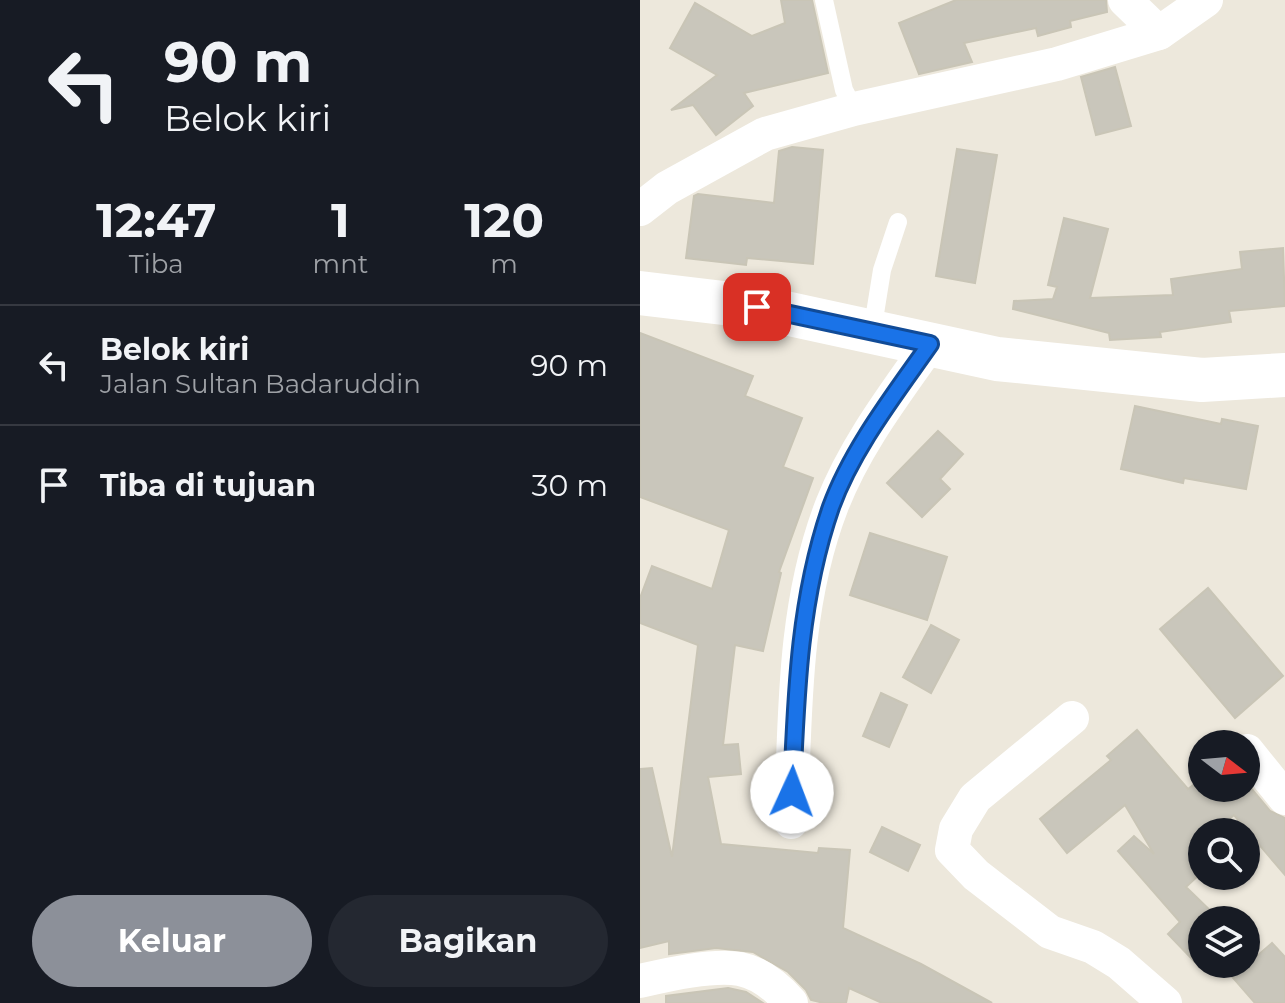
<!DOCTYPE html>
<html lang="id">
<head>
<meta charset="utf-8">
<style>
	body { margin:0; font-family:Montserrat,sans-serif; background:#242831; color:#f1f3f6; height:100vh; display:flex; flex-direction:column; font-size:30px; white-space:nowrap }
	* { box-sizing:border-box; margin:0 }
	p { font-size:26px; color:#9ea1a6 }
	.icon { flex:none; width:44px; height:44px; fill:none; stroke:currentColor; stroke-width:2; stroke-linecap:round; stroke-linejoin:round }
	.map { position:relative; flex:1; overflow:hidden }
	.drawer { display:flex; flex-direction:column; background:#171b24; width:640px }
	.drawer>* { flex:none }
	.top-card { background:#171b24; color:#f1f3f6; overflow:hidden }
	.needle { width:52px; rotate:106deg }
	.buttons { position:absolute; left:548px; top:730px; display:grid; gap:16px }
	.buttons a { display:grid; place-items:center; width:72px; height:72px; border-radius:50%; background:#171b24; box-shadow:0 2px 6px #0004; font-size:40px }
	.pin { position:absolute; display:grid; place-items:center; width:68px; height:68px; color:#fff; margin:-34px; border-radius:16px; box-shadow:0 4px 12px #0006 }
	.me { position:absolute; width:88px; margin:-44px; rotate:2deg; stroke-linejoin:round; filter:drop-shadow(0 0 6px #0008) }
	.turn { display:flex; align-items:center; gap:28px; height:168px; padding:0 32px; font-size:36px }
	.turn .icon { width:104px; height:104px; stroke-width:2.5 }
	.turn b { display:block; font-size:56px; line-height:68px }
	.eta { display:flex; justify-content:space-evenly; align-items:center; height:136px; text-align:center }
	.eta b { font-size:48px; font-weight:700; line-height:56px }
	.button { display:flex; gap:16px; margin-top:auto; padding:16px 32px }
	.button a { flex:1; height:92px; border-radius:48px; background:#8c9099; color:#fff; font-size:32px; font-weight:700; line-height:92px; text-align:center }
	.button a+a { background:#242831; color:#f1f3f6 }
	ul { padding:0; list-style:none }
	li { display:flex; align-items:center; gap:24px; height:120px; padding:0 32px; border-top:2px solid #363941 }
	li div { flex:1 }
	li b { display:block; font-size:30px }
	li em { font-style:normal }
	main { display:flex; flex:1; min-height:0 }
	.map>svg:first-child { display:block }
	.building { fill:#c9c6bb; stroke:#c9c5b6; stroke-width:2 }
	.lines { fill:none; stroke-linecap:round; stroke-linejoin:round }
	.service { stroke:#fff; stroke-width:18 }
	.minor { stroke:#fff; stroke-width:34 }
	.tertiary { stroke:#fff; stroke-width:44 }
	.route-casing { stroke:#114b97; stroke-width:20 }
	.route { stroke:#1a73e8; stroke-width:14 }
</style>
</head>
<body>
<main>
<section class="drawer">
<div class="top-card">
<div class="turn"><svg class="icon" aria-label="left" viewBox="0 0 24 24"><path d="M17 20v-9H6M10 6l-5 5 5 5"/></svg><div><b>90 m</b>Belok kiri</div></div>
</div>
<div class="eta">
<div><b>12:47</b><p>Tiba</p></div>
<div><b>1</b><p>mnt</p></div>
<div><b>120</b><p>m</p></div>
</div>
<ul>
<li><svg class="icon" aria-label="left" viewBox="0 0 24 24"><path d="M17 20v-9H6M10 6l-5 5 5 5"/></svg><div><b>Belok kiri</b><p>Jalan Sultan Badaruddin</p></div><em>90 m</em></li>
<li><svg class="icon" aria-label="arrive" viewBox="0 0 24 24"><path d="M6 21V4h12l-3 4 3 4H6"/></svg><div><b>Tiba di tujuan</b></div><em>30 m</em></li>
</ul>
<div class="button"><a>Keluar</a><a>Bagikan</a></div>
</section>
<div class="map">
<svg width="645" height="1003" viewBox="0 0 645 1003">
	<rect width="100%" height="100%" fill="#ede8dc"/>
	<g class="building">
		<path d="M141 0H172L188 73 104 93 113 106 76 135 53 105 31 110 77 75 30 48 55 3 112 36 145 23Z"/>
		<path d="M316 0H466L467 12 430 21 431 27 398 36 396 28 324 43 332 62 279 74 259 23Z"/>
		<path d="M475 67 491 126 456 135 441 77Z"/>
		<path d="M152 147 183 150 173 264 107 258 106 265 46 258 54 196 58 194 134 203 139 151Z"/>
		<path d="M317 149 357 155 335 283 296 276Z"/>
		<path d="M424 218 468 229 450 298 533 295 531 279 602 269 600 252 643 248 645 306 589 311 591 322 520 332 521 337 470 340 469 333 373 309 374 301 413 299 417 287 408 285Z"/>
		<path d="M0 333 113 376 105 396 162 418 143 467 173 478 139 572 141 573 123 651 95 645 83 745 98 744 101 774 68 777 81 844 178 853 179 848 210 850 203 928 281 964 352 1003H242L209 988 206 1003H184L171 1000 166 990 148 972 113 952 76 948 29 954V941L0 948V769L12 768 32 857 58 645 0 623V598L12 566 72 589 89 530 0 497Z"/>
		<path d="M495 406 581 424 582 419 618 426 606 489 544 478 543 483 481 469Z"/>
		<path d="M298 431 323 454 300 479 310 489 282 517 247 483Z"/>
		<path d="M230 533 307 557 287 620 210 595Z"/>
		<path d="M568 588 643 676 595 718 520 629Z"/>
		<path d="M291 625 319 640 291 693 263 677Z"/>
		<path d="M241 693 267 705 249 747 223 736Z"/>
		<path d="M497 730 548 789 562 778V788H606V782L630 811 645 818V875L594 815 574 832H562V842L550 851 562 865V872L546 887 580 920H562V953L554 961 528 934 540 922 478 851 494 836 514 854 485 805 427 853 400 819 471 760 467 756Z"/>
		<path d="M242 827 280 845 268 871 230 852Z"/>
		<path d="M632 943 645 957V1003H615L581 964H606V945L617 956Z"/>
		<path d="M88 988 106 992 123 1003H26V996Z"/>
	</g>
	<g class="lines">
		<g class="service">
			<path d="M184 0 204 90 214 109"/>
			<path d="M232 332 242 270 258 222"/>
		</g>
		<g class="minor">
			<path d="M485 0 519 33"/>
			<path d="M0 209 27 188 125 134 214 109 417 64 519 33 566 0"/>
			<path d="M432 718 335 798 316 829 312 850 336 875 410 932 453 947 479 963 525 1003"/>
			<path d="M607 751 645 798"/>
			<path d="M151 822C155 716 153 605 192 505 215 446 254 395 290 344"/>
			<path d="M0 981C26 975 73 964 100 969 120 973 138 988 151 1003"/>
		</g>
		<path class="tertiary" d="M0 293 117 307 357 359 562 380 645 375"/>
	</g>
	<g class="lines">
		<defs>
			<path id="route" d="M117 307 290 344C255 394 212 449 191 507 159 599 156 695 152 792"/>
		</defs>
		<use href="#route" class="route-casing"/>
		<use href="#route" class="route"/>
	</g>
</svg>
<div class="buttons">
<a><svg class="needle" viewBox="-14 -14 28 28"><path d="M0-13l5 13h-10z" fill="#e53935"/><path d="M0 13l5-13h-10z" fill="#9ea1a6"/></svg></a>
<a><svg class="icon" aria-label="search" viewBox="0 0 24 24"><circle cx="10" cy="10" r="6"/><path d="M15 15l6 6"/></svg></a>
<a><svg class="icon" aria-label="layers" viewBox="0 0 24 24"><path d="M12 4l9 5-9 5-9-5zM3 14l9 5 9-5"/></svg></a>
</div>
<div class="pin" style="left:117px;top:307px;background:#d93025"><svg class="icon" aria-label="arrive" viewBox="0 0 24 24"><path d="M6 21V4h12l-3 4 3 4H6"/></svg></div>
<svg class="me" style="left:152px;top:792px" viewBox="-20 -20 40 40"><circle r="19" fill="#fff"/><path d="M0-13L10 11 0 6-10 11z" fill="#1a73e8"/></svg>
</div>
</main>
</body>
</html>
